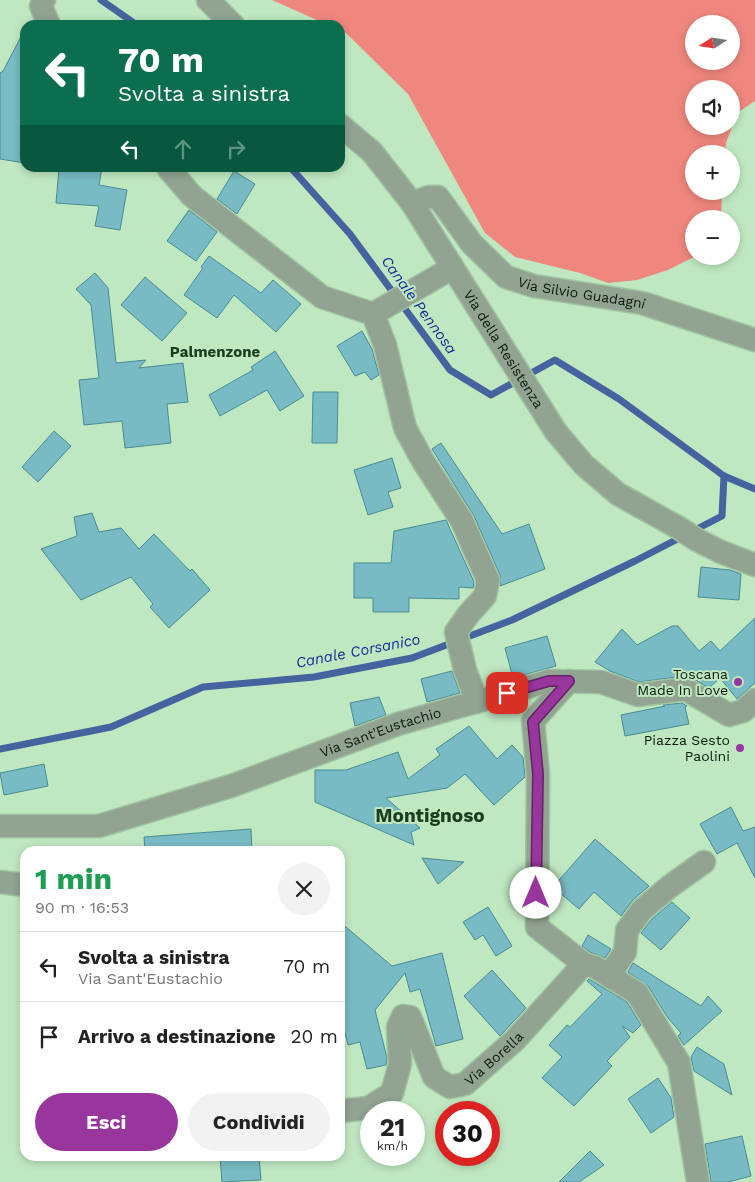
<!DOCTYPE html>
<html lang="it">
<head>
<meta charset="utf-8">
<style>
	body { margin:0; font-family:"Work Sans",sans-serif; background:#f2f2f2; color:#222; height:100vh; display:flex; flex-direction:column; font-size:19px; white-space:nowrap }
	* { box-sizing:border-box; margin:0 }
	p { font-size:16px; color:#767676 }
	.icon { flex:none; width:28px; height:28px; fill:none; stroke:currentColor; stroke-width:2; stroke-linecap:round; stroke-linejoin:round }
	.map { position:relative; flex:1; overflow:hidden }
	.panel { position:absolute; left:20px; top:846px; width:325px; height:315px; display:flex; flex-direction:column; background:#fff; border-radius:15px; box-shadow:0 2px 8px #0003 }
	.panel>* { flex:none }
	.banner { position:absolute; left:20px; top:20px; width:325px; height:152px; border-radius:15px; box-shadow:0 2px 8px #0003; background:#0b6e4f; color:#fff; overflow:hidden }
	.needle { width:32px; rotate:258deg }
	.fabs { position:absolute; left:685px; top:15px; display:grid; gap:10px }
	.fabs a { display:grid; place-items:center; width:55px; height:55px; border-radius:50%; background:#fff; box-shadow:0 2px 8px #0003; font-size:25px }
	.speed { position:absolute; left:360px; top:1101px; display:flex; gap:10px; font-size:25px; font-weight:700; text-align:center }
	.speed>* { display:grid; place-content:center; width:65px; height:65px; border-radius:50%; background:#fff; box-shadow:0 2px 8px #0003; line-height:1 }
	.speed small { font-size:12px; font-weight:400 }
	.speed .limit { border:8px solid #d22; background:#fff; color:#111 }
	.pin { position:absolute; display:grid; place-items:center; width:42px; height:42px; color:#fff; margin:-21px; border-radius:10px; box-shadow:0 2px 8px #0006 }
	.me { position:absolute; width:55px; margin:-28px; rotate:0deg; stroke-linejoin:round; filter:drop-shadow(0 0 4px #0008) }
	.turn { display:flex; align-items:center; gap:18px; height:105px; padding:0 15px; font-size:22px }
	.turn .icon { width:65px; height:65px; stroke-width:2.5 }
	.turn b { display:block; font-size:35px; line-height:42px }
	.lanes { display:flex; align-items:center; height:48px; padding:0 15px; background:#0003; justify-content:center; gap:25px; direction:ltr }
	.lanes .off { opacity:.35 }
	.round { display:grid; place-items:center; flex:none; width:52px; height:52px; border-radius:26px; background:#f2f2f2 }
	.summary { display:flex; align-items:center; justify-content:space-between; height:85px; padding:0 15px }
	h1 { font-size:30px; font-weight:700; line-height:38px; color:#1e9e55 }
	.cta { display:flex; gap:10px; margin-top:auto; padding:10px 15px }
	.cta a { flex:1; height:58px; border-radius:30px; background:#99369d; color:#fff; font-size:20px; font-weight:700; line-height:58px; text-align:center }
	.cta a+a { background:#f2f2f2; color:#222 }
	ul { padding:0; list-style:none }
	li { display:flex; align-items:center; gap:15px; height:70px; padding:0 15px; border-top:1px solid #e0e0e0 }
	li div { flex:1 }
	li b { display:block; font-size:19px }
	li em { font-style:normal }
	.map>svg:first-child { display:block }
	.green { fill:#ef877e; fill-rule:evenodd }
	.lines { fill:none; stroke-linecap:round; stroke-linejoin:round }
	.stream { stroke:#45639f; stroke-width:7 }
	.building { fill:#79bbc4; stroke:#498b94 }
	.minor-casing { stroke:#9fc3a0; stroke-width:25 }
	.minor { stroke:#92a392; stroke-width:22 }
	.route-casing { stroke:#632366; stroke-width:12 }
	.route { stroke:#99369d; stroke-width:9 }
	.poi-dot { fill:#99369d; stroke:#bfe8c1; stroke-width:2 }
	.labels { text-anchor:middle; dominant-baseline:central; stroke-width:4; stroke-linejoin:round; paint-order:stroke }
	.street-label { font-size:14px; fill:#0b1a0c; stroke:#bfe8c1 }
	.poi-label { font-size:14px; fill:#0b1a0c; stroke:#bfe8c1; text-anchor:end }
	.water-label { font-size:15px; font-style:italic; fill:#132d97; stroke:#bfe8c1 }
	.neighbourhood-label { font-size:15px; font-weight:bold; fill:#193d1d; stroke:#bfe8c1 }
	.district-label { font-size:19px; font-weight:bold; fill:#193d1d; stroke:#bfe8c1 }
</style>
</head>
<body>
<div class="map">
<svg width="755" height="1182" viewBox="0 0 755 1182">
	<rect width="100%" height="100%" fill="#bfe8c1"/>
	<path class="green" d="M272 0H755V101L737 113 726 143 725 154H694V191H722L721 219H694V256H696L668 270 637 280 608 283 580 273 515 257 485 233 408 94 346 33 340 30V25H328ZM694 24H731V61H694ZM694 89H731V126H694Z"/>
	<g class="lines">
		<g class="stream">
			<path d="M101 0 137 25"/>
			<path d="M291 168 350 234 450 370 491 395 555 360 619 399 724 476 755 489"/>
			<path d="M0 749 111 727 203 687 314 677 412 658 512 620 635 561 722 516 724 476"/>
		</g>
	</g>
	<g class="building">
		<path d="M25 29V163L0 159V73L3 71Z"/>
		<path d="M59 168H102L99 185 127 190 120 230 95 226 99 206 56 203Z"/>
		<path d="M234 171 255 184 237 214 217 199Z"/>
		<path d="M189 210 217 232 196 261 167 241Z"/>
		<path d="M209 256 261 293 273 280 301 304 276 332 234 295 217 318 184 295 203 268 201 267Z"/>
		<path d="M95 273 108 288 116 363 146 360 139 368 183 363 188 402 167 404 171 443 125 448 122 421 84 425 79 380 99 378 91 305 76 289Z"/>
		<path d="M145 277 187 313 162 341 121 305Z"/>
		<path d="M362 331 372 349 379 375 371 380 365 372 355 376 337 346Z"/>
		<path d="M275 351 304 396 280 411 267 390 220 416 209 395 253 370 251 367Z"/>
		<path d="M313 392H338L337 443H312Z"/>
		<path d="M54 431 71 446 38 482 22 467Z"/>
		<path d="M441 443 502 534 529 524 545 569 500 586V575L474 516 432 449Z"/>
		<path d="M392 458 401 488 388 492 393 507 368 515 354 470Z"/>
		<path d="M92 513 99 532 121 528 139 549 154 534 190 571 192 569 210 590 169 628 150 607 153 604 131 577 81 600 41 549 77 536 74 517Z"/>
		<path d="M446 520 474 582 473 588 459 587V599L409 598V612H373V598H354V563H391L394 531Z"/>
		<path d="M701 567 730 570 741 574 739 600 698 597Z"/>
		<path d="M755 618V683L737 699 720 678 709 688 692 678 684 676 639 682 610 671 595 662 622 629 637 645 672 626H678L699 651 711 641 720 651Z"/>
		<path d="M547 636 556 666 513 678 505 648Z"/>
		<path d="M452 671 460 693 427 702 421 679Z"/>
		<path d="M379 697 386 715 355 726 350 703Z"/>
		<path d="M682 703 687 706 685 707 689 724 625 736 621 715 665 706 663 705Z"/>
		<path d="M469 726 497 759 512 745 523 757 525 777 494 805 465 774 447 788 386 798 420 828 411 832 414 845 315 802V770H346L398 752 408 779 440 755 436 749Z"/>
		<path d="M44 764 48 786 4 795 0 773Z"/>
		<path d="M731 807 743 831 755 827V878L737 843 717 854 700 824Z"/>
		<path d="M251 829 252 851H145L144 837Z"/>
		<path d="M595 839 649 886 633 900 621 916 594 892 579 909 553 887Z"/>
		<path d="M422 858 464 862 438 884Z"/>
		<path d="M672 902 690 918 661 950 641 933 652 919Z"/>
		<path d="M488 907 512 946 496 956 483 935 475 940 463 922Z"/>
		<path d="M340 922 392 966 442 953 463 1039 436 1046 420 989 410 992 405 973 375 1010 387 1058 386 1065 367 1069 360 1042 348 1045 340 1012Z"/>
		<path d="M588 935 611 949 605 958 590 952 582 946Z"/>
		<path d="M633 963 701 1006 708 996 722 1011 684 1045 678 1036 681 1033 668 1018 648 986 628 972Z"/>
		<path d="M492 970 526 1008 500 1036 464 996Z"/>
		<path d="M589 979 627 1002 641 1025 633 1033 622 1026 630 1037 607 1061 612 1066 574 1106 542 1078 562 1057 549 1045 567 1025 570 1027 602 994 587 981Z"/>
		<path d="M697 1047 724 1064 732 1095 694 1071 691 1057Z"/>
		<path d="M658 1078 671 1098 674 1117 651 1133 628 1099Z"/>
		<path d="M742 1136 751 1176 728 1182H711L705 1144Z"/>
		<path d="M590 1151 604 1165 579 1182H559Z"/>
		<path d="M220 1156H259L261 1180 222 1182Z"/>
	</g>
	<g class="lines">
		<defs>
			<g id="minor">
				<path d="M44 0 41 6 49 25"/>
				<path d="M208 0 233 25"/>
				<path id="s1" d="M340 125 372 152 412 203 556 432 584 465 618 494 679 528 697 540 721 552 755 565"/>
				<path d="M168 168 192 196 322 297 373 314 452 268"/>
				<path id="s2" d="M412 203 429 197H438L472 244 506 277 534 286 642 303 755 340"/>
				<path d="M373 314 385 345 405 428 423 461 462 521 488 580 485 596 468 615 456 632 465 670 477 702"/>
				<path d="M569 681 533 721 538 774 537 927 584 964 595 967 637 993 679 1063 698 1182"/>
				<path id="s3" d="M0 826H99L231 786 398 724 549 681 601 682 638 695 685 689 729 715 743 711 755 700"/>
				<path d="M0 882 25 885"/>
				<path d="M612 978 616 965 625 952 627 930 642 910 669 887 704 862"/>
				<path id="s4" d="M340 1111 368 1108 392 1093 400 1064 398 1027 403 1016 410 1017 434 1077 450 1087 465 1084 515 1040 584 964"/>
			</g>
		</defs>
		<use href="#minor" class="minor-casing"/>
		<use href="#minor" class="minor"/>
	</g>
	<g class="lines">
		<defs>
			<path id="route" d="M507 693 549 681H569L533 722 538 774 536 893"/>
		</defs>
		<use href="#route" class="route-casing"/>
		<use href="#route" class="route"/>
	</g>
	<g class="poi-dot">
		<circle cx="738" cy="682" r="5"/>
		<circle cx="740" cy="748" r="5"/>
	</g>
	<g class="labels">
		<g class="street-label">
			<text stroke="none"><textPath href="#s2" startOffset="210">Via Silvio Guadagni</textPath></text>
			<text stroke="none"><textPath href="#s1" startOffset="279">Via della Resistenza</textPath></text>
			<text stroke="none"><textPath href="#s3" startOffset="396">Via Sant'Eustachio</textPath></text>
			<text stroke="none"><textPath href="#s4" startOffset="280">Via Borella</textPath></text>
		</g>
		<g class="poi-label">
			<text x="728" y="674">Toscana<tspan x="728" dy="16">Made In Love</tspan></text>
			<text x="730" y="740">Piazza Sesto<tspan x="730" dy="16">Paolini</tspan></text>
		</g>
		<g class="water-label">
			<text transform="translate(419 305) rotate(54)">Canale Pennosa</text>
			<text transform="translate(358 651) rotate(-11)">Canale Corsanico</text>
		</g>
		<g class="neighbourhood-label">
			<text x="215" y="352">Palmenzone</text>
		</g>
		<g class="district-label">
			<text x="430" y="815">Montignoso</text>
		</g>
	</g>
</svg>
<div class="fabs">
<a><svg class="needle" viewBox="-14 -14 28 28"><path d="M0-13l5 13h-10z" fill="#e53935"/><path d="M0 13l5-13h-10z" fill="#767676"/></svg></a>
<a><svg class="icon" aria-label="sound" viewBox="0 0 24 24"><path d="M4 9h4l5-4v14l-5-4H4zM17 9q2 3 0 6"/></svg></a>
<a>+</a>
<a>−</a>
</div>
<div class="speed"><div>21<small>km/h</small></div><div class="limit">30</div></div>
<div class="pin" style="left:507px;top:693px;background:#d93025"><svg class="icon" aria-label="arrive" viewBox="0 0 24 24"><path d="M6 21V4h12l-3 4 3 4H6"/></svg></div>
<svg class="me" style="left:536px;top:893px" viewBox="-20 -20 40 40"><circle r="19" fill="#fff"/><path d="M0-13L10 11 0 6-10 11z" fill="#99369d"/></svg>
<div class="banner">
<div class="turn"><svg class="icon" aria-label="left" viewBox="0 0 24 24"><path d="M17 20v-9H6M10 6l-5 5 5 5"/></svg><div><b>70 m</b>Svolta a sinistra</div></div>
<div class="lanes"><svg class="icon" aria-label="left" viewBox="0 0 24 24"><path d="M17 20v-9H6M10 6l-5 5 5 5"/></svg><svg class="icon off" aria-label="ahead" viewBox="0 0 24 24"><path d="M12 20V5M6 11l6-6 6 6"/></svg><svg class="icon off" aria-label="right" viewBox="0 0 24 24"><path d="M7 20v-9h11M14 6l5 5-5 5"/></svg></div>
</div>
<section class="panel">
<div class="summary"><div><h1>1 min</h1><p>90 m · 16:53</p></div><a class="round"><svg class="icon" aria-label="close" viewBox="0 0 24 24"><path d="M6 6l12 12M18 6L6 18"/></svg></a></div>
<ul>
<li><svg class="icon" aria-label="left" viewBox="0 0 24 24"><path d="M17 20v-9H6M10 6l-5 5 5 5"/></svg><div><b>Svolta a sinistra</b><p>Via Sant'Eustachio</p></div><em>70 m</em></li>
<li><svg class="icon" aria-label="arrive" viewBox="0 0 24 24"><path d="M6 21V4h12l-3 4 3 4H6"/></svg><div><b>Arrivo a destinazione</b></div><em>20 m</em></li>
</ul>
<div class="cta"><a>Esci</a><a>Condividi</a></div>
</section>
</div>
</body>
</html>
